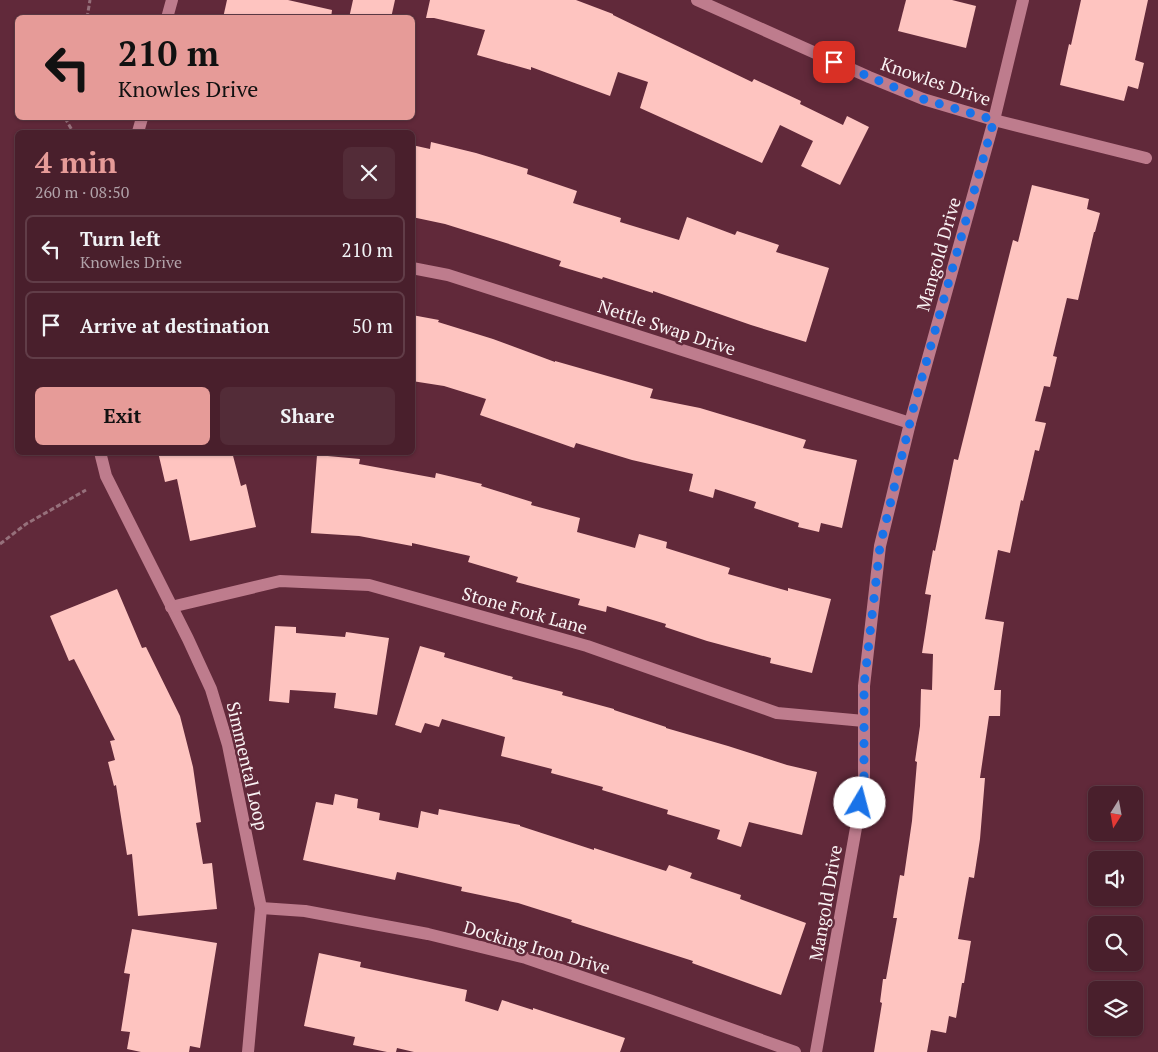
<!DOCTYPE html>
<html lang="en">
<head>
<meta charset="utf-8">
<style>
	body { margin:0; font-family:"PT Serif",serif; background:#532c38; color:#f1f3f6; height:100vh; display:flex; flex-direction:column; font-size:19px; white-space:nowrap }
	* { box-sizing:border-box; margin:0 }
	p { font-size:16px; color:#b1a2a9 }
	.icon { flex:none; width:28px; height:28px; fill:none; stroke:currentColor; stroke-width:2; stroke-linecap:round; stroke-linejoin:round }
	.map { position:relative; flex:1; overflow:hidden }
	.sheet { position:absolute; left:15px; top:130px; width:400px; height:325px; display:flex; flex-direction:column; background:#491f2c; border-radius:8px; box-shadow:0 1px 4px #0004,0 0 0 1px #613d48 }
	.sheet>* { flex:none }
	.hud { position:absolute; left:15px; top:15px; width:400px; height:105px; border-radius:8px; box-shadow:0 1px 4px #0004,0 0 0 1px #613d48; background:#e69b98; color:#111; overflow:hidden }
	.needle { width:32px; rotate:191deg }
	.controls { position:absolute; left:1088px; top:786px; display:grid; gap:10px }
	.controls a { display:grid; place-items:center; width:55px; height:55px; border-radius:8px; background:#491f2c; box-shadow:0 1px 4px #0004,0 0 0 1px #613d48; font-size:25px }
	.pin { position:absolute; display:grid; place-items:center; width:42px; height:42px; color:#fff; margin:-21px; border-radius:10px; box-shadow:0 2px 8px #0006 }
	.me { position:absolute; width:55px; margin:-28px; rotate:8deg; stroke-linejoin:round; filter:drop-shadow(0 0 4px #0008) }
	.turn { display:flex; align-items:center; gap:18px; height:105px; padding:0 20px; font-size:22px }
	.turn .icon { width:65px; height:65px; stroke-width:2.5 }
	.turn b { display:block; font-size:35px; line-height:42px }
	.round { display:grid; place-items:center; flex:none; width:52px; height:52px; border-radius:8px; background:#532c38 }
	.headline { display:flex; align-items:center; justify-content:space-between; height:85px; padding:0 20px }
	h1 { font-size:30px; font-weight:700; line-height:38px; color:#e69b98 }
	.button { display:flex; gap:10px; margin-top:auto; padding:10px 20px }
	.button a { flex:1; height:58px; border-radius:8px; background:#e69b98; color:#111; font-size:20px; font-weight:700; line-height:58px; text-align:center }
	.button a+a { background:#532c38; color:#f1f3f6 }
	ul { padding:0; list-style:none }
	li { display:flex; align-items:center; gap:15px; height:68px; margin:0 10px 8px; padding:0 10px; border:2px solid #613d48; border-radius:8px }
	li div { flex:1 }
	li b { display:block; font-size:19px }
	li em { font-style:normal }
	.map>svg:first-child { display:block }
	.building { fill:#fec4c0 }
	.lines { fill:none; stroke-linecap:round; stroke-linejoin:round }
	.path { stroke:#96707b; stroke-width:3; stroke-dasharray:5 2.5; stroke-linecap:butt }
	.minor { stroke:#be7c8d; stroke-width:12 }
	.route { stroke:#1a73e8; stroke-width:9; stroke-dasharray:0 16.2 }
	.labels { text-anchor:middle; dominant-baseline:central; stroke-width:5; stroke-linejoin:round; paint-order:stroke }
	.street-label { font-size:18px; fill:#faf3f4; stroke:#61293a }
</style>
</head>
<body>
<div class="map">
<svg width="1158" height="1052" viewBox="0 0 1158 1052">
	<rect width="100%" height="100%" fill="#61293a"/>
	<g class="building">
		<path d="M227 0H288L332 10 331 18H223Z"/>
		<path d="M353 0H395L391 18H349Z"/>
		<path d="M430 0H576L613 14V15L752 82 754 79 801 101 800 104 843 125 847 116 869 127 840 185 801 166 813 141 780 125 762 163 640 108 648 82 618 72 610 96 531 67V70L477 55 485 30 434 18H426Z"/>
		<path d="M906 0H952L976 6 966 48 898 31Z"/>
		<path d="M1081 0H1148L1135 60 1144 63 1138 89 1128 86 1124 101 1060 85 1069 44 1071 45Z"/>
		<path d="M431 142 476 153 528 169 527 174 577 191 573 203 621 218 620 222 679 240 687 217 735 235 737 231 779 245 776 252 829 268 806 342 751 325 653 291V293L603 277 602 279 559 266 561 261 506 243 445 224 412 217V145L430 149Z"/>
		<path d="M1032 185 1089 199 1087 209 1100 213 1095 232H1094L1078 300 1067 298 1053 356 1057 357 1050 387 1044 386 1035 421 1046 423 1039 451 1035 450 1023 501 1021 500 1010 553 998 550 985 619 1004 622 994 690H1001L1000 716H989L980 778H985L980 839 974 878 969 877 958 939 971 941 964 983H962L956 1018 949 1016 946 1033 931 1030 927 1052H874L882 1003 880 1002 883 979H886L897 918H893L900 875 904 876 912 821 917 762 915 761 920 726 921 689 932 690 933 654 922 653 931 595 925 594 933 550 935 551 954 459 958 460 1013 240 1018 242Z"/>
		<path d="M412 315 439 320 438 322 493 339 555 362V361L653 389 650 398 700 408 806 440 803 448 857 460 842 528 821 523 819 532 798 527 799 523 754 508 756 502 715 489 713 498 689 491 693 474 632 460 576 443 574 448 480 415 486 399 444 386 412 381Z"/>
		<path d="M158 452H232L241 486 246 484 256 527 190 541 177 479 165 482Z"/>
		<path d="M317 455 360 459 359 464 435 478 436 473 482 484 481 486 532 502 531 505 580 518 577 532 635 548 639 534 667 542 666 548 730 568 728 574 788 591V588L831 599 812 673 770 663 771 658 707 641 665 627 666 624 607 606 606 612 578 605 580 599 516 582 518 577 468 562 470 556 412 543V546L359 536 311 533Z"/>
		<path d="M117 589 142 648 146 647 180 716 193 767 201 822 196 823 203 864 212 863 217 909 138 916 132 854 127 855 116 785 114 786 108 762 115 760 110 741 115 740 74 659 69 661 50 616Z"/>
		<path d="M275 626 296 627V633L345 637 346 632 389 638 377 715 334 708 336 693 290 690 289 703 269 701Z"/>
		<path d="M420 646 445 653 444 657 513 677 512 679 563 692 562 695 614 709V710L666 727V728L728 746 787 765 817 772 802 835 749 822 741 847 717 839 720 830 667 814 668 810 602 790 603 787 551 773 552 769 501 756 505 737 442 719 439 727 425 723 421 733 395 725Z"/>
		<path d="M335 794 358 799 357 808 380 813 379 820 418 828 421 811 438 815 439 809 520 825V826L594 850V848L666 871 669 865 692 873 690 878 741 895 740 899 806 923 781 995 692 963 693 961 571 922 572 920 518 903 461 891 462 887 397 872 395 880 303 860 316 802 333 805Z"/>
		<path d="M132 929 217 943 200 1048 190 1046 189 1052H141L127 1049 130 1032 121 1031 130 974 124 973Z"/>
		<path d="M319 953 361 962 360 967 467 990 465 1001 498 1011 502 1000 533 1010V1008L625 1038 620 1052H414L397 1048 396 1052H387L353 1045 355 1037 304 1026Z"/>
	</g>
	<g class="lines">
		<g class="path">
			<path d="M87 18 90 0"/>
			<path d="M65 118 73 132"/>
			<path d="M0 544 26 524 86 490"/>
		</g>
		<g class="minor">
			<path d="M697 0 869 77 923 99 994 120 1146 158"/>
			<path d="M167 18 172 0"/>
			<path d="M138 132 142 118"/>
			<path d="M412 268 448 275 910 423"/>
			<path d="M100 452 106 476 188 639 211 689 228 745 261 908 248 1052"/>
			<path d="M171 607 280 581 369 585 587 646 777 713 864 721"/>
			<path d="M261 908 305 911 428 934 526 958 649 1000 795 1052"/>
			<path d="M816 1052 864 783V686L880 546 910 423 994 120 1023 0"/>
		</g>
	</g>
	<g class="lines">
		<path class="route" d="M834 62 923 99 994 120 914 406 880 546 864 686V783L860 803"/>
	</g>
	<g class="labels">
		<g class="street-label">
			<text transform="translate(936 81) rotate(19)">Knowles Drive</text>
			<text transform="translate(938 254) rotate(-74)">Mangold Drive</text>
			<text transform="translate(667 327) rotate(18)">Nettle Swap Drive</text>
			<text transform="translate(525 610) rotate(16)">Stone Fork Lane</text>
			<text transform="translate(248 766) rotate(77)">Simmental Loop</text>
			<text transform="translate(825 903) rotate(-80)">Mangold Drive</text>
			<text transform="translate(537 947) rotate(16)">Docking Iron Drive</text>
		</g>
	</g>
</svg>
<div class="controls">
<a><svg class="needle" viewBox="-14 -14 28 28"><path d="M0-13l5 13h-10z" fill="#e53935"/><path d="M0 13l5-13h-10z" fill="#b1a2a9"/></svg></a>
<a><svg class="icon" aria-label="sound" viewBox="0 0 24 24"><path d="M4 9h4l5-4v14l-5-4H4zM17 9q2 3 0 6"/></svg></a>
<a><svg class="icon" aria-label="search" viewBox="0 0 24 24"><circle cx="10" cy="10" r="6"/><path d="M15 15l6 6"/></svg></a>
<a><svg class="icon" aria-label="layers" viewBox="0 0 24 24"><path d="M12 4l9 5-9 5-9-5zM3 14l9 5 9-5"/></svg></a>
</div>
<div class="pin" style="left:834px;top:62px;background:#d93025"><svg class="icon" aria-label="arrive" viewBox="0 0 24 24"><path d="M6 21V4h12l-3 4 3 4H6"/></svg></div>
<svg class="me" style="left:860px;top:803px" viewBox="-20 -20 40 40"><circle r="19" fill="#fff"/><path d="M0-13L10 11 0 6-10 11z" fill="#1a73e8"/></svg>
<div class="hud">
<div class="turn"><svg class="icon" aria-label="left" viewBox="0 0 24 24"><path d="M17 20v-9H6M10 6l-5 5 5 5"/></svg><div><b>210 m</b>Knowles Drive</div></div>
</div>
<section class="sheet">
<div class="headline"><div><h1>4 min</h1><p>260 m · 08:50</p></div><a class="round"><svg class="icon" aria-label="close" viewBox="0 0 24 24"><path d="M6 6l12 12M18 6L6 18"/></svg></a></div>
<ul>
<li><svg class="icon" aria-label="left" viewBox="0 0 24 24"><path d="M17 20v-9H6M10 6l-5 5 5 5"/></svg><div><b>Turn left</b><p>Knowles Drive</p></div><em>210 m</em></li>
<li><svg class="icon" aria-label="arrive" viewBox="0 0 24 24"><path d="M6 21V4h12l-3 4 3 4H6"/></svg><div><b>Arrive at destination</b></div><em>50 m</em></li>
</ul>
<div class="button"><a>Exit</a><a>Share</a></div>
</section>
</div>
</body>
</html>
